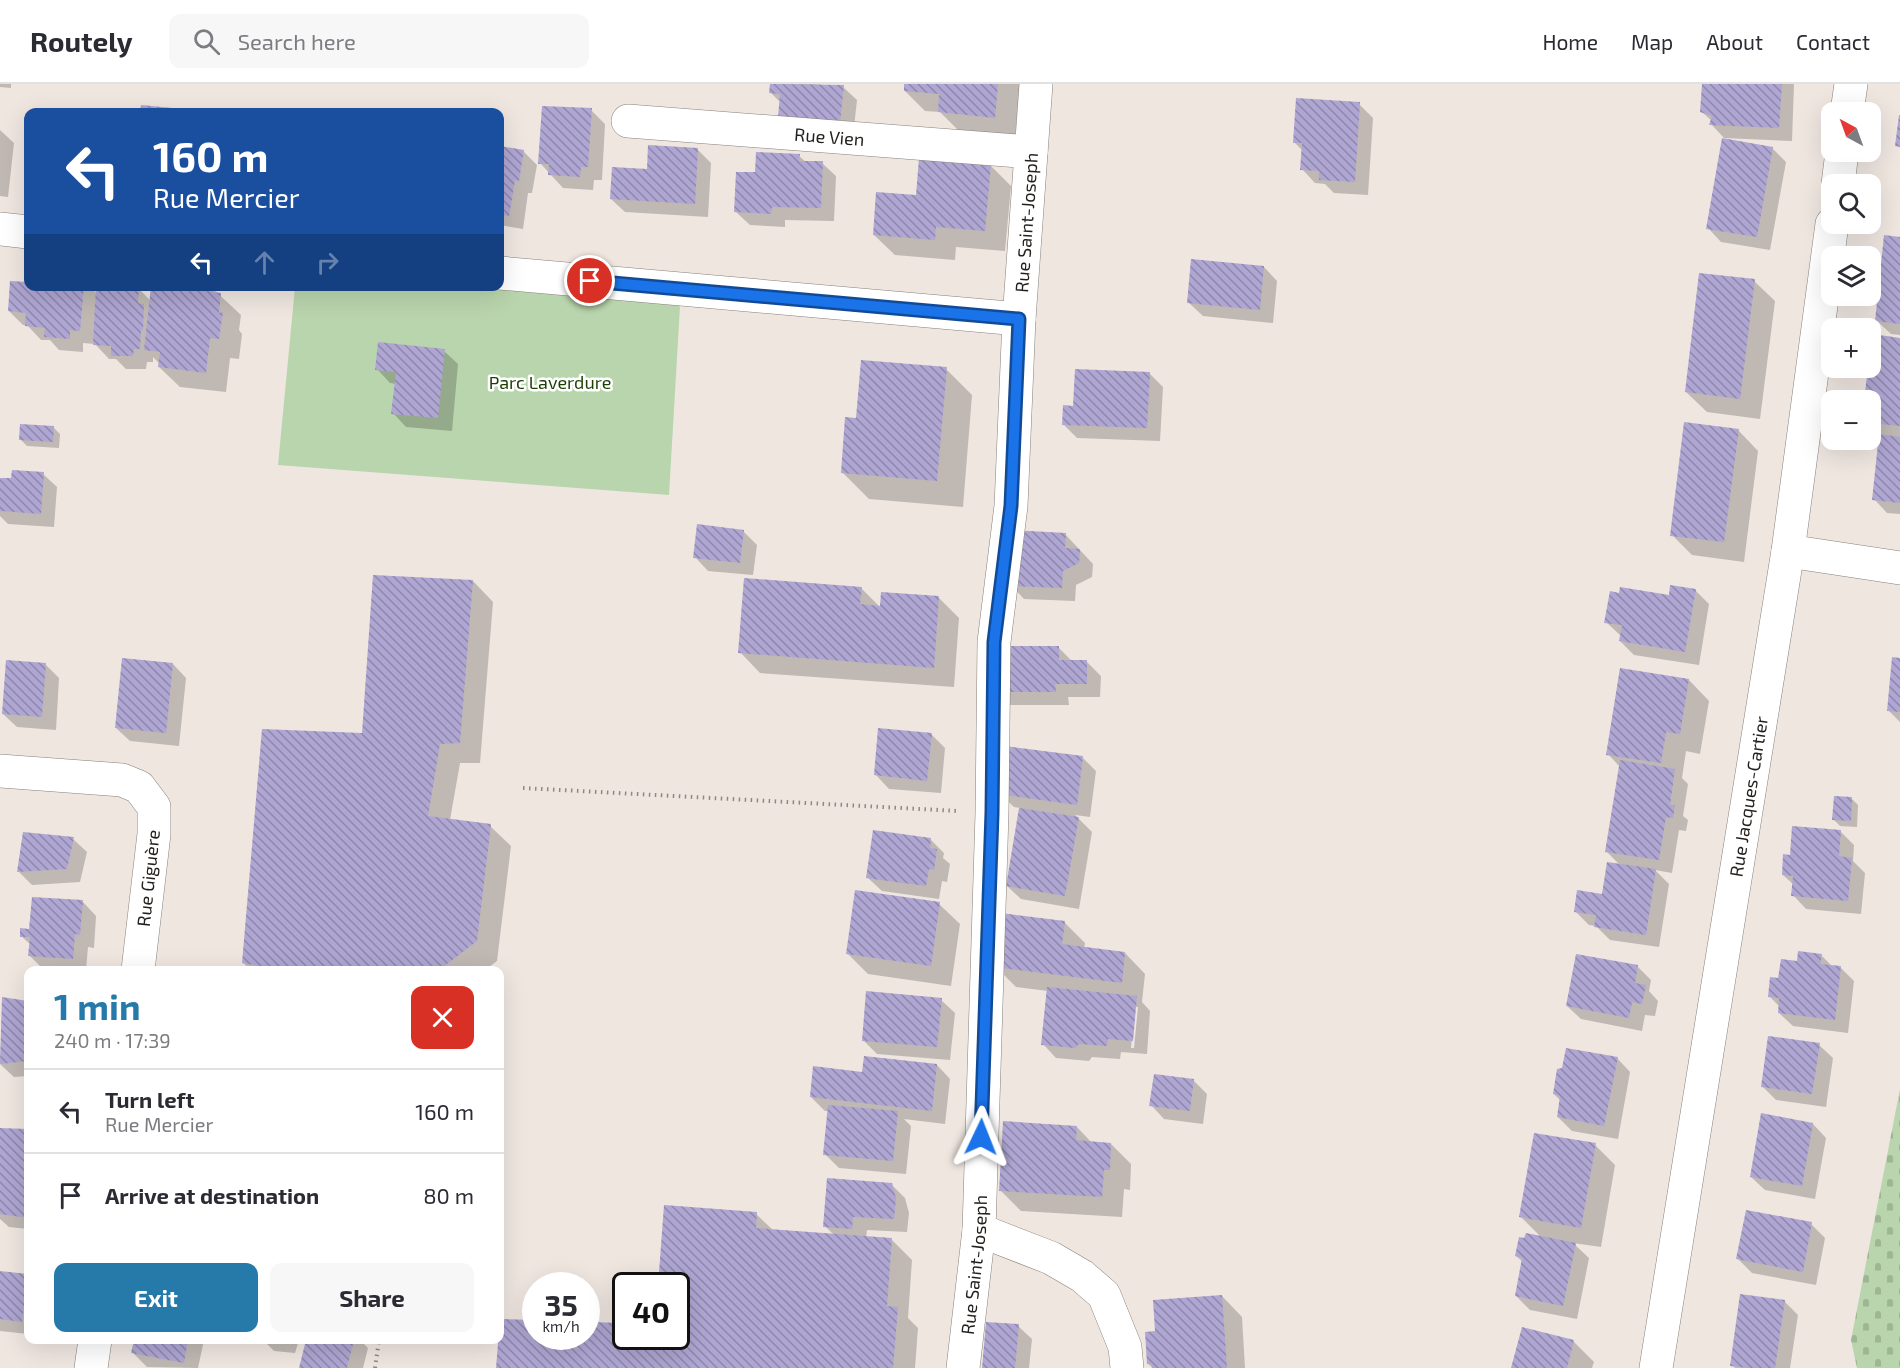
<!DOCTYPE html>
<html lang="en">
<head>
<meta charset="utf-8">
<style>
	body { margin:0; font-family:"Exo 2",sans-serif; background:#f7f7f7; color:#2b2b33; height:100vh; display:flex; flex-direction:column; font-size:22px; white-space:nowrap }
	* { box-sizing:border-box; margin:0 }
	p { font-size:20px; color:#7c7c81 }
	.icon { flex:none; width:33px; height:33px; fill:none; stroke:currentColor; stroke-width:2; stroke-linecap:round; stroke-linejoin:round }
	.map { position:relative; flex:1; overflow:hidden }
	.drawer { position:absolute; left:24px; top:882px; width:480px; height:378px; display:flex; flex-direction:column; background:#fff; border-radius:12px; box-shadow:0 6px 24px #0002 }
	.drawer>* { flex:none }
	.hud { position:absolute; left:24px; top:24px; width:480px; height:183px; border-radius:12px; box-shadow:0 6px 24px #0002; background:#1a4fa0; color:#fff; overflow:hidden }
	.needle { width:39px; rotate:319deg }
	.tools { position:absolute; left:1821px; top:18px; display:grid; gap:12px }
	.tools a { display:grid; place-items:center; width:60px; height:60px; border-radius:12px; background:#fff; box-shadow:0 6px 24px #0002; font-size:30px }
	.speed { position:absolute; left:522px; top:1188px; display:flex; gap:12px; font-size:30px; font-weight:700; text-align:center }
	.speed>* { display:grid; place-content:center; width:78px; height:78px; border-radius:50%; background:#fff; box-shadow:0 6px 24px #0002; line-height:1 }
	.speed small { font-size:15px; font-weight:400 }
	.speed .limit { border:3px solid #111; border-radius:9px; background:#fff; color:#111 }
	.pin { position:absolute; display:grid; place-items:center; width:51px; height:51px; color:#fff; margin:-26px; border:3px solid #fff; border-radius:50%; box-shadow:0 2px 6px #0007 }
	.me { position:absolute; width:66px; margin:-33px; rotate:2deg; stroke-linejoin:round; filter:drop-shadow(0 0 4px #0008) }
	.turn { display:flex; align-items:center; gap:21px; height:126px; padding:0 30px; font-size:27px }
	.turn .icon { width:78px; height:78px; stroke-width:2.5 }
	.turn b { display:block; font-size:42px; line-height:51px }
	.lanes { display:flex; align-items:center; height:57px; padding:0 30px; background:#0003; justify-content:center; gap:30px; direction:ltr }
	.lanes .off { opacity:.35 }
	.round { display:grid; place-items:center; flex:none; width:63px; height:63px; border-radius:12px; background:#f7f7f7 }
	.summary { display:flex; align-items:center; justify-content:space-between; height:102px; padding:0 30px }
	h1 { font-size:36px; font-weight:700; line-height:45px; color:#257aa9 }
	.cta { display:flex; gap:12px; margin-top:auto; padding:12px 30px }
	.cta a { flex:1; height:69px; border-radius:12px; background:#257aa9; color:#fff; font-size:24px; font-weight:700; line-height:69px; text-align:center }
	.cta a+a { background:#f7f7f7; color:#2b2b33 }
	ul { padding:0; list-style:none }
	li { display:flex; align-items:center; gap:18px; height:84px; padding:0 30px; border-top:2px solid #e1e1e2 }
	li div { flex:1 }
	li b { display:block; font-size:22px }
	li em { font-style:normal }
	header { display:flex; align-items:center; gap:36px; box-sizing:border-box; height:84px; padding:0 30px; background:#fff; border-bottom:2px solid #e1e1e2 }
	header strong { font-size:28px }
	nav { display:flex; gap:33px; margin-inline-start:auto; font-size:21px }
	.search { width:420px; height:54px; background:#f7f7f7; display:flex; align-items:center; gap:15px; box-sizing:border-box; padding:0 21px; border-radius:12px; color:#7c7c81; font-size:22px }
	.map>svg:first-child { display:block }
	.green { fill:#b9d5ad }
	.cemetery { fill:url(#cemetery-stones) }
	.shadow { fill:#0003; fill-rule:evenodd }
	.building { fill:url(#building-back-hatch) }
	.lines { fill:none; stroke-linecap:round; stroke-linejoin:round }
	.minor-casing { stroke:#87807a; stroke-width:34 }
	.path { stroke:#8e8883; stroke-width:4; stroke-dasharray:1.5 4.5; stroke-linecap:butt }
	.minor { stroke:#fff; stroke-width:33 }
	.route-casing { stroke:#114b97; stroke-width:15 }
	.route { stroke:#1a73e8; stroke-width:10 }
	.labels { text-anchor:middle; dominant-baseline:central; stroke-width:5; stroke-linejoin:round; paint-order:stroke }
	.street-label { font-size:18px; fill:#221f1c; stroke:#fff }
	.park-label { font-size:18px; fill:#1b3e02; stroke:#fff }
</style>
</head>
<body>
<header>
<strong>Routely</strong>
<div class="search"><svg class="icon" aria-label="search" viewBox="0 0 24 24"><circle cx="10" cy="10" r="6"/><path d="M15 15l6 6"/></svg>Search here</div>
<nav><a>Home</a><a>Map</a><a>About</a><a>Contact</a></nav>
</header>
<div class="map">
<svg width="1900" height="1284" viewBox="0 0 1900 1284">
	<defs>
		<pattern id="cemetery-stones" width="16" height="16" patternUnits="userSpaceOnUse" patternTransform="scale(1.5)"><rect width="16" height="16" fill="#b9d5ad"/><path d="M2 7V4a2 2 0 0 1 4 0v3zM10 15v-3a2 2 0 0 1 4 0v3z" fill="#9fb694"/></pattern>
		<pattern id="building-back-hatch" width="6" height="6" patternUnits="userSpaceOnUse" patternTransform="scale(1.5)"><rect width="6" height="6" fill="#afa6d3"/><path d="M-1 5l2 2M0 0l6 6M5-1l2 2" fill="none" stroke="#8e87aa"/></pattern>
	</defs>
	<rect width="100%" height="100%" fill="#efe6e0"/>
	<path class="green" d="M500 202 681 205 669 411 278 381 295 203Z"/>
	<path class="cemetery" d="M1900 1005V1284H1857L1851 1256Z"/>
	<g class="shadow">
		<path d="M0 0H11V4L0 3Z"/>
		<path d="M772 0H814L843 3 857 16 853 52 781 19 771 9Z"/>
		<path d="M906 0H1020L1015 53 960 48 940 28 925 27 905 7Z"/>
		<path d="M1703 0H1794L1792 57 1724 54 1711 40 1712 37 1702 28Z"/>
		<path d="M1359 20 1373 34 1368 111 1334 109 1325 100 1315 99 1302 85 1303 67 1295 59Z"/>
		<path d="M142 23 205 28H141Z"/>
		<path d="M591 26 605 40 602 96H594L593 106 563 104 540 79Z"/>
		<path d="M0 46 14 59 8 113 0 112Z"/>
		<path d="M500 63 523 67 537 81 532 109H528L523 145 500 141Z"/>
		<path d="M1772 64 1786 78 1770 166 1721 158 1708 144Z"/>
		<path d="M697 65 711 79 708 133 625 128 611 115 649 87Z"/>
		<path d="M799 72 806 78 822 79 836 92 834 137 785 136V143L750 141 736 128 757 90Z"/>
		<path d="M990 81 1011 102 1005 167 956 163 955 176 895 171 874 151 918 113Z"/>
		<path d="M1900 154V251L1891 250 1877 237Z"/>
		<path d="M1264 183 1277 197 1273 239 1203 232 1189 219Z"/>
		<path d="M1754 197 1775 217 1760 335 1707 328 1686 308Z"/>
		<path d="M11 198 28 200V202H90L97 210 138 204 151 217 212 204 241 231 239 246 242 250 239 275 230 274 226 308 180 303 159 283 160 280 153 273V278H147L146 285H126L116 275H109L95 260 83 259V268L59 266 50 256H41L27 241H23L9 227Z"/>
		<path d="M1900 255V430L1887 429 1874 415 1881 351H1877L1870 344V316H1866L1870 284Z"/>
		<path d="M444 267 458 280 452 347 406 343 393 329 396 300 390 299 377 285Z"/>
		<path d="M946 285 972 311 963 423 869 415 842 388 858 336Z"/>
		<path d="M1149 289 1163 303 1160 357 1077 354 1064 341 1075 323Z"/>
		<path d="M54 344 60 350 59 364 27 362 20 355Z"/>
		<path d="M1738 346 1758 367 1744 478 1692 471 1672 451Z"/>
		<path d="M43 390 57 403 54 443 8 440 0 432V395L12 396Z"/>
		<path d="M743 447 757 461 753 491 708 487 695 473Z"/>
		<path d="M1065 450 1093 480 1092 493 1076 501 1075 517 1024 515 1011 501Z"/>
		<path d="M473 497 493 518 480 679H460L450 736 490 742 511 762 497 877 485 886H251L243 879 363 651Z"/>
		<path d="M861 504 881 524 939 514 959 534 954 603 760 589 740 568Z"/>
		<path d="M1695 506 1709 520 1699 581 1634 571 1620 557 1621 552 1606 538 1670 513Z"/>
		<path d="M1058 563 1072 577 1087 578 1101 592 1100 613H1068L1069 621H1010L997 607Z"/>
		<path d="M1900 575V638L1888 626Z"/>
		<path d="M173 580 186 594 179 662 130 657 116 644Z"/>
		<path d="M46 581 59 594 56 646 17 643 3 630Z"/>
		<path d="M1689 596 1709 617 1700 670 1686 667 1682 694 1688 700 1683 732 1688 736 1686 747 1679 746 1672 789 1655 786 1669 800 1659 863 1610 856 1596 842 1589 841 1575 827 1603 812 1620 781 1606 767 1620 683 1608 670Z"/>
		<path d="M931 650 945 664 941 709 889 705 876 691Z"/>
		<path d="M1082 673 1096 687 1090 733 1075 731 1092 748 1079 825 1021 815 1007 802 1020 724 1014 723 1000 710Z"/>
		<path d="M1852 715 1858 721 1857 743 1840 742 1834 736Z"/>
		<path d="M1841 748 1854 761 1853 777 1865 789 1861 830 1806 825 1793 811 1794 801 1783 791 1791 772Z"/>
		<path d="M73 755 87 768 80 798 32 801 19 788Z"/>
		<path d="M930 755 944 769 943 774 950 780 947 798 942 797 939 815 882 807 868 794Z"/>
		<path d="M83 818 96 832 94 864 88 863 86 886 43 885 30 872 31 861 21 852Z"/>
		<path d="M939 820 960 840 951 902 868 890 848 870Z"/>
		<path d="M1064 838 1085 859 1084 865 1125 869 1145 890 1142 918 1150 927 1147 970 1121 968 1120 975 1092 973 1089 977 1056 974 1043 960 1048 907 1016 903 996 883ZM1135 923H1138L1134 964H1131Z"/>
		<path d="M1821 871 1833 883 1841 884 1854 897 1848 949 1793 942 1779 929 1780 923 1769 912 1780 896Z"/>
		<path d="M1637 882 1651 896 1649 907 1658 917 1655 932 1645 931 1642 947 1581 935 1567 922Z"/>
		<path d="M3 915 28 919V992L14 993 0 980Z"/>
		<path d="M941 916 955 929 950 976 877 970 863 956Z"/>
		<path d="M1819 961 1833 974 1826 1023 1776 1016 1762 1002Z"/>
		<path d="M1617 974 1630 988 1618 1055 1572 1047 1558 1033 1561 1017 1554 1010Z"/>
		<path d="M937 981 950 995 945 1040 904 1035 911 1042 906 1090 839 1084 825 1070 829 1027H825L811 1013 864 989Z"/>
		<path d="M1193 996 1207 1010 1203 1040 1164 1035 1151 1021Z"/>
		<path d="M1813 1040 1826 1054 1815 1115 1765 1106 1751 1093Z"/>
		<path d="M1077 1043 1092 1059 1111 1060 1131 1080 1130 1106 1124 1105 1122 1133 1021 1127 1000 1106Z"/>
		<path d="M0 1046 28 1047V1145L9 1143 0 1135Z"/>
		<path d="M1595 1061 1615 1081 1601 1163 1573 1159 1589 1174 1577 1235 1530 1226 1516 1212 1523 1178 1516 1172 1542 1154 1521 1133Z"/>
		<path d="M891 1100 905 1114 909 1129 907 1148 867 1146 866 1154 892 1156 912 1176 908 1234 918 1244 915 1284H498L536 1252H676L756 1130 773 1146 834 1151 825 1142Z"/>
		<path d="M1811 1140 1825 1154 1816 1201 1752 1189 1738 1175Z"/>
		<path d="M0 1188 27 1191 28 1193V1250L0 1247Z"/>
		<path d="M1222 1212 1242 1233 1245 1284H1153L1148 1280 1157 1249Z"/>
		<path d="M1784 1217 1798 1231 1790 1284H1735L1732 1281Z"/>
		<path d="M1018 1242 1032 1255 1029 1284H984Z"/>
		<path d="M135 1256H204L198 1284 147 1283 133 1269Z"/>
		<path d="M263 1256H299L295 1269 274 1267Z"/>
		<path d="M308 1256H360L368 1264 363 1284H300Z"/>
		<path d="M1574 1258 1594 1278 1592 1284H1513Z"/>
	</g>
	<g class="building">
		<path d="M770 0 844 1 840 39 778 33 780 10 769 9Z"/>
		<path d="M904 0H998L995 34 938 28 939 10 904 7Z"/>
		<path d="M1702 0H1782L1779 44 1709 41 1712 32 1700 28Z"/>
		<path d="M1296 14 1360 18 1355 98 1319 96V87L1300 86 1302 59H1293Z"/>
		<path d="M141 21 204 27V28H140Z"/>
		<path d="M542 22 592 24 588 83H581L580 93 548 91 549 80H538Z"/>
		<path d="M56 24 85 27V28H56Z"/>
		<path d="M1899 31H1900V63L1895 62Z"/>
		<path d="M1722 54 1773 63 1757 153 1706 145Z"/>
		<path d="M648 61 698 64 695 120 610 115 612 83 647 85Z"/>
		<path d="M500 62 524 66 519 97 515 96 509 132 500 131Z"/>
		<path d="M756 68 800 70 799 77H823L821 124 772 123 771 130 734 128 736 88H755Z"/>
		<path d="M919 74 991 80 985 147 936 143 935 156 873 151 876 108 916 111Z"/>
		<path d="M1884 151 1900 153V240L1875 237Z"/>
		<path d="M1191 175 1264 182 1260 226 1187 219Z"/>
		<path d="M1699 189 1755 195 1740 315 1685 308Z"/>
		<path d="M10 197 28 198V202H84L80 247 70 246V255L44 253 45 244 25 242 26 229 8 227Z"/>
		<path d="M96 202 139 203 138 219 144 220 143 246H141L140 265H134L133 272H111V262L93 261Z"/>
		<path d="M151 202H213L212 208 221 209 219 229 223 228 219 255 210 254 206 289 158 283 160 268 144 266Z"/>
		<path d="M1873 250 1900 254V342L1870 339V316H1864L1868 284H1870Z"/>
		<path d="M378 258 445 265 438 334 391 330 396 288 375 286Z"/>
		<path d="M861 276 947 283 937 397 841 389 845 333 856 334Z"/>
		<path d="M1075 285 1150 288 1147 344 1062 341 1063 321 1073 322Z"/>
		<path d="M1684 338 1739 345 1724 458 1670 452Z"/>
		<path d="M20 340 54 342 53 358 19 356Z"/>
		<path d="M1879 350 1900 353V419L1872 416Z"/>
		<path d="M12 386 44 388 41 430 0 427V394H11Z"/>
		<path d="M697 440 744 446 740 479 693 474Z"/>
		<path d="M1013 446 1066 449 1065 464 1080 465 1079 479 1063 487 1062 504 1009 502Z"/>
		<path d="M373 491 473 496 460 659 440 660 428 732 491 740 477 857 439 886H286L242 879 262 645 362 649Z"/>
		<path d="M744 494 862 503 860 520 880 522 881 508 939 512 934 584 738 569Z"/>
		<path d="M1670 501 1696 505 1685 568 1619 557 1622 541 1604 539 1610 507 1619 509 1620 503 1669 511Z"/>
		<path d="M995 562H1059V576H1087V600H1055L1056 608H995Z"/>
		<path d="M1892 573 1900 574V628L1887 627Z"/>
		<path d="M122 574 173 579 166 649 115 644Z"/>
		<path d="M6 576 46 579 42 633 2 630Z"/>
		<path d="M1620 584 1689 595 1680 650 1666 648 1661 679 1606 671Z"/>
		<path d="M878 644 932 649 927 697 874 691Z"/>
		<path d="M1005 662 1083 672 1077 721 999 710Z"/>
		<path d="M1620 676 1675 685 1670 721H1675L1673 734 1666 733 1659 776 1605 768Z"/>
		<path d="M1834 712 1852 713 1851 737 1832 736Z"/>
		<path d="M1019 724 1079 733 1065 812 1006 802Z"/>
		<path d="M1792 742 1841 746 1839 772 1852 774 1848 817 1791 812 1793 792 1782 791 1783 770 1790 771Z"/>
		<path d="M873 746 931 754 930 764 937 765 934 786 929 785 926 802 866 794Z"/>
		<path d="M23 748 74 753 67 785 17 788Z"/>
		<path d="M1607 778 1656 785 1646 851 1594 843 1596 831 1574 828 1577 806 1602 810Z"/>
		<path d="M855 806 940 818 931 882 846 870Z"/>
		<path d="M32 813 83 816 80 851 75 850 73 875 28 872 30 853H20V844L29 845Z"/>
		<path d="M1001 829 1065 837 1062 860 1125 868 1122 899 994 883Z"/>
		<path d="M1798 867 1822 870 1820 880 1841 882 1835 936 1778 929 1779 914 1768 913 1770 893 1778 894 1781 875 1797 877Z"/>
		<path d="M1576 870 1638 881 1635 899 1646 901 1642 920 1632 918 1629 934 1566 922Z"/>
		<path d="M1047 903 1137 912 1133 957 1108 955 1107 962 1079 960 1075 964 1041 961Z"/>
		<path d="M866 907 942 914 937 963 862 957Z"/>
		<path d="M2 913 28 917V977L0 980Z"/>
		<path d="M1768 952 1820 959 1812 1010 1761 1003Z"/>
		<path d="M1566 964 1618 973 1604 1042 1557 1033 1560 1012 1553 1010 1557 985 1562 984Z"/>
		<path d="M864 972 937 980 932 1027 810 1013 813 982 862 988Z"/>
		<path d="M1154 990 1194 995 1190 1027 1149 1022Z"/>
		<path d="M828 1021 898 1027 893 1077 823 1071Z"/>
		<path d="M1761 1029 1813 1039 1802 1102 1750 1093Z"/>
		<path d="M1003 1037 1077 1042 1076 1056 1111 1059 1110 1086H1104L1102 1113 999 1107Z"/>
		<path d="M0 1044 28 1045V1134L0 1130Z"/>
		<path d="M1534 1049 1596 1059 1581 1144 1519 1133Z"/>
		<path d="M827 1094 892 1099 896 1114 894 1135 853 1133 852 1145 823 1143Z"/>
		<path d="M664 1121 757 1128 756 1144 892 1154 887 1222 898 1223 893 1284H496L500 1235 536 1236V1252H586V1238L626 1239V1252H676V1202H658Z"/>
		<path d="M1746 1126 1812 1138 1803 1188 1736 1175Z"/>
		<path d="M1526 1149 1576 1159 1563 1222 1515 1212 1522 1174 1515 1172 1519 1153 1524 1154Z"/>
		<path d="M0 1187 28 1190 22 1238 0 1235Z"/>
		<path d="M1740 1210 1785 1216 1775 1284H1748L1730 1282Z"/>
		<path d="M1222 1211 1227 1284H1152L1151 1280H1147L1145 1248 1155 1247 1153 1216Z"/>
		<path d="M986 1238 1019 1240 1015 1284H982Z"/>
		<path d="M1522 1243 1574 1256 1567 1284H1511Z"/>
		<path d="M134 1256H188L184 1279 131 1269Z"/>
		<path d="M306 1256H354L347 1284H299Z"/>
	</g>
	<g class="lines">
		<defs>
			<g id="minor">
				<path d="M1847 28 1851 0"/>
				<path id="s1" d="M628 37 1031 68"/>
				<path d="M1838 100 1842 68"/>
				<path d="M0 145 28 148"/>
				<path d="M500 189 1019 235"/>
				<path d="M1788 467 1900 484"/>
				<path d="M0 687 122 696 139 703 154 723V750L138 886"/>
				<path d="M979 1146 1051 1174 1082 1192 1104 1211 1125 1263 1127 1284"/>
				<path d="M91 1284 95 1256"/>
				<path id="s2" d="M963 1284 979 1146 992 729 994 558 1011 422 1019 235 1036 0"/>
				<path id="s3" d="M1656 1284 1788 467 1832 140"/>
			</g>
		</defs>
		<use href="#minor" class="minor-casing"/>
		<g class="path">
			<path d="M523 704 958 727"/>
			<path d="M375 1284 379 1256"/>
		</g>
		<use href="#minor" class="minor"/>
	</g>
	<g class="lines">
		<defs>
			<path id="route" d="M590 197 1019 235 1011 422 994 558 992 729 981 1053"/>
		</defs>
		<use href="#route" class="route-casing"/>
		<use href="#route" class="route"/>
	</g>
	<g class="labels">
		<g class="street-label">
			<text stroke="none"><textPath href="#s1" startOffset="202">Rue Vien</textPath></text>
			<text stroke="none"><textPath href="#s2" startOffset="1148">Rue Saint-Joseph</textPath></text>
			<text stroke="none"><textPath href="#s3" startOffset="579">Rue Jacques-Cartier</textPath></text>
			<text transform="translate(148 794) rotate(-84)">Rue Giguère</text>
			<text stroke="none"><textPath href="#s2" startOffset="104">Rue Saint-Joseph</textPath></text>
		</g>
		<g class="park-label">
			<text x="550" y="298">Parc Laverdure</text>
		</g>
	</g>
</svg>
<div class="tools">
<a><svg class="needle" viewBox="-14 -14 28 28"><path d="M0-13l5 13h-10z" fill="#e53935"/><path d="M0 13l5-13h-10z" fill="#7c7c81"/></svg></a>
<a><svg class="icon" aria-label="search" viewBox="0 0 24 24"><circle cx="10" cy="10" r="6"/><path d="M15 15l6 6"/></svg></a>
<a><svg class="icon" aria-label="layers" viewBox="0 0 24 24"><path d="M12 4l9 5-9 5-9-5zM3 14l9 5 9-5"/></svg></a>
<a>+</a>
<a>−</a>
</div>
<div class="speed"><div>35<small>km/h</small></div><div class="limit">40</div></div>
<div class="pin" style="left:590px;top:197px;background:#d93025"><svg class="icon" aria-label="arrive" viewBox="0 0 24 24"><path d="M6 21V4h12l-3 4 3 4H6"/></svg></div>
<svg class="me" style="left:981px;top:1053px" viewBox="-20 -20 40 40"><path d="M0-17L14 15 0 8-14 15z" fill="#1a73e8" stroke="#fff" stroke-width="4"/></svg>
<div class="hud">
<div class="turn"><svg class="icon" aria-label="left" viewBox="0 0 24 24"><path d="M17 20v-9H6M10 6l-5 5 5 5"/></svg><div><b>160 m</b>Rue Mercier</div></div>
<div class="lanes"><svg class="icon" aria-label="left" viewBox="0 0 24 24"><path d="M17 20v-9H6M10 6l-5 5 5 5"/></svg><svg class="icon off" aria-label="ahead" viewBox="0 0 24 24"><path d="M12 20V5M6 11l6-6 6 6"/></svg><svg class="icon off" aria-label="right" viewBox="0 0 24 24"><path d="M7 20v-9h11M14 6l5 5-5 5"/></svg></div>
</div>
<section class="drawer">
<div class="summary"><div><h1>1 min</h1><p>240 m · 17:39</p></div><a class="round" style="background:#d93025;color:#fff"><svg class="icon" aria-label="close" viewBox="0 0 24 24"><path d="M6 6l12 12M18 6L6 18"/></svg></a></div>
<ul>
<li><svg class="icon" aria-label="left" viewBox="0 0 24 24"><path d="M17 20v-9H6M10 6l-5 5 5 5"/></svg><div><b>Turn left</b><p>Rue Mercier</p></div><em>160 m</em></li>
<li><svg class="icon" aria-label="arrive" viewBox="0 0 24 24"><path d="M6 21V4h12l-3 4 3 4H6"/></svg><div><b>Arrive at destination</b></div><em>80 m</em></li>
</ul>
<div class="cta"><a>Exit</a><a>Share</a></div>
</section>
</div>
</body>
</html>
